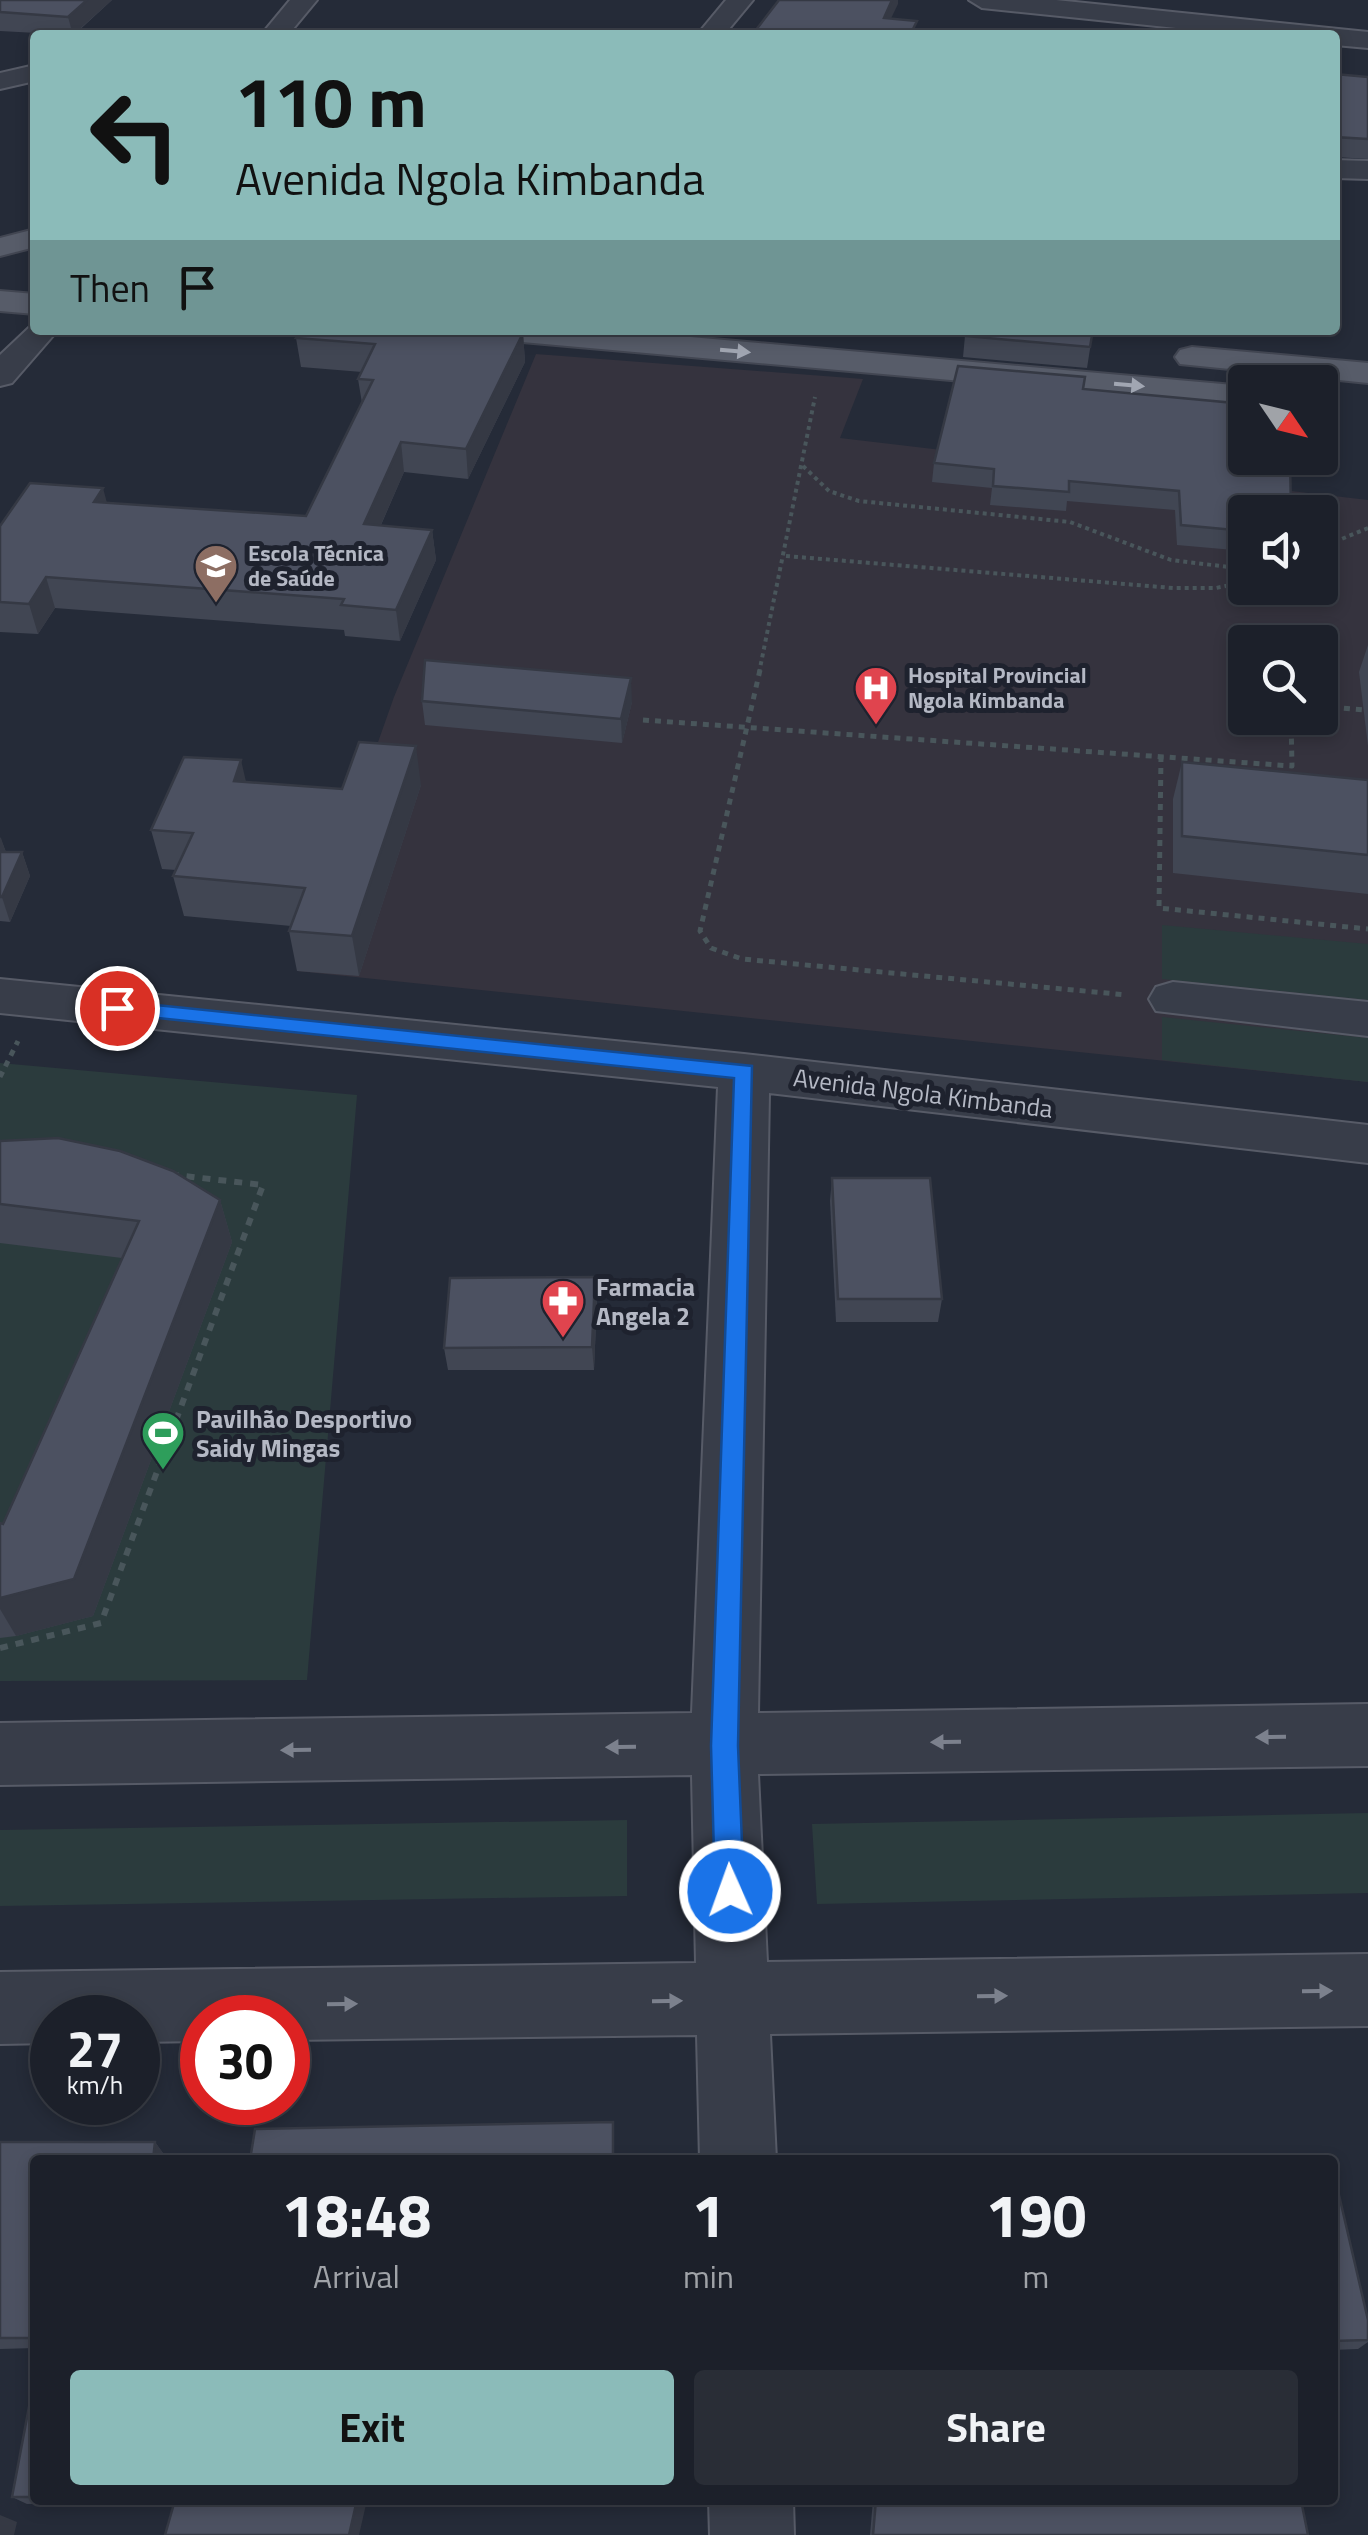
<!DOCTYPE html>
<html lang="en">
<head>
<meta charset="utf-8">
<style>
	body { margin:0; font-family:"Titillium Web",sans-serif; background:#292d36; color:#f1f3f6; height:100vh; display:flex; flex-direction:column; font-size:38px; white-space:nowrap }
	* { box-sizing:border-box; margin:0 }
	p { font-size:32px; color:#a0a3a8 }
	.icon { flex:none; width:55px; height:55px; fill:none; stroke:currentColor; stroke-width:2; stroke-linecap:round; stroke-linejoin:round }
	.map { position:relative; flex:1; overflow:hidden }
	.drawer { position:absolute; left:30px; top:2155px; width:1308px; height:350px; display:flex; flex-direction:column; background:#1c202a; border-radius:10px; box-shadow:0 5px 15px #0003,0 0 0 2px #3a3e47 }
	.drawer>* { flex:none }
	.hud { position:absolute; left:30px; top:30px; width:1310px; height:305px; border-radius:10px; box-shadow:0 5px 15px #0003,0 0 0 2px #3a3e47; background:#8bbbb9; color:#111; overflow:hidden }
	.needle { width:65px; rotate:125deg }
	.controls { position:absolute; left:1228px; top:365px; display:grid; gap:20px }
	.controls a { display:grid; place-items:center; width:110px; height:110px; border-radius:10px; background:#1c202a; box-shadow:0 5px 15px #0003,0 0 0 2px #3a3e47; font-size:50px }
	.speed { position:absolute; left:30px; top:1995px; display:flex; gap:20px; font-size:50px; font-weight:700; text-align:center }
	.speed>* { display:grid; place-content:center; width:130px; height:130px; border-radius:50%; background:#1c202a; box-shadow:0 5px 15px #0003,0 0 0 2px #3a3e47; line-height:1 }
	.speed small { font-size:25px; font-weight:400 }
	.speed .limit { border:15px solid #d22; background:#fff; color:#111 }
	.pin { position:absolute; display:grid; place-items:center; width:85px; height:85px; color:#fff; margin:-42px; border:5px solid #fff; border-radius:50%; box-shadow:0 2px 10px #0007 }
	.me { position:absolute; width:110px; margin:-55px; rotate:358deg; stroke-linejoin:round; filter:drop-shadow(0 0 8px #0008) }
	.turn { display:flex; align-items:center; gap:35px; height:210px; padding:0 40px; font-size:45px }
	.turn .icon { width:130px; height:130px; stroke-width:2.5 }
	.turn b { display:block; font-size:70px; line-height:85px }
	.then { display:flex; align-items:center; height:95px; padding:0 40px; background:#0003; gap:20px; font-size:38px }
	.eta { display:flex; justify-content:space-evenly; align-items:center; height:170px; text-align:center }
	.eta b { font-size:60px; font-weight:700; line-height:70px }
	.cta { display:flex; gap:20px; margin-top:auto; padding:20px 40px }
	.cta a { flex:1; height:115px; border-radius:10px; background:#8bbbb9; color:#111; font-size:40px; font-weight:700; line-height:115px; text-align:center }
	.cta a+a { background:#292d36; color:#f1f3f6 }
	.map>svg:first-child { display:block }
	.medical { fill:#35333e; fill-rule:evenodd }
	.green { fill:#2b3b3d }
	.lines { fill:none; stroke-linecap:round; stroke-linejoin:round }
	.minor-casing { stroke:#575b67; stroke-width:4 }
	.major-casing { stroke:#424652; stroke-width:4 }
	.path-far2 { stroke:#49565b; stroke-width:4; stroke-dasharray:4 4; stroke-linecap:butt }
	.path-far1 { stroke:#49565b; stroke-width:5; stroke-dasharray:6 6; stroke-linecap:butt }
	.path { stroke:#49565b; stroke-width:6; stroke-dasharray:8 8; stroke-linecap:butt }
	.minor { fill:#383d49; fill-rule:evenodd }
	.major { fill:#575c69; fill-rule:evenodd }
	.wall { fill:#414653 }
	.shaded-wall { fill:#353944 }
	.building { fill:#4c5161; stroke:#353944; stroke-width:2.5 }
	.oneway { fill:#a1a6b2 }
	.oneway2 { fill:#7c818d }
	.route { fill:#1a73e8; stroke:#114b97; stroke-width:2.5 }
	.labels { text-anchor:middle; dominant-baseline:central; stroke-width:10; stroke-linejoin:round; paint-order:stroke }
	.far-poi-label { font-size:22px; font-weight:bold; fill:#b4b8c4; stroke:#1e222e; text-anchor:start }
	.street-label { font-size:25px; fill:#b4b8c4; stroke:#1e222e }
	.poi-label { font-size:25px; font-weight:bold; fill:#b4b8c4; stroke:#1e222e; text-anchor:start }
</style>
</head>
<body>
<div class="map">
<svg width="1368" height="2535" viewBox="0 0 1368 2535">
	<rect width="100%" height="100%" fill="#252b38"/>
	<path class="medical" d="M536 354 863 379 840 438 1368 500V1082L297 971 394 697ZM1245 512H1320V588H1245ZM1245 642H1320V718H1245Z"/>
	<g class="green">
		<path d="M1162 925 1368 944V1000L1162 979Z"/>
		<path d="M1162 1017 1368 1038V1082L1162 1060Z"/>
		<path d="M0 1063 357 1095 307 1680 0 1681Z"/>
		<path d="M1368 1813V1893L817 1904 812 1824Z"/>
		<path d="M627 1820V1896L0 1906V1830Z"/>
	</g>
	<g class="lines">
		<defs>
			<g id="minor">
				<path d="M290 0H317L288 35H261Z"/>
				<path d="M726 0H753L724 35H697Z"/>
				<path d="M969 0H1056L1368 32V48L1335 45V35H1244L982 8Z"/>
				<path d="M35 65V81L0 89V73Z"/>
				<path d="M1335 160 1368 161V179L1335 178Z"/>
				<path d="M35 322V330H58L12 383 0 386V355Z"/>
				<path d="M0 979 744 1054 1368 1125V1163L769 1093 758 1713 1368 1704V1766L758 1774 767 1962 1368 1954V2026L770 2034 776 2160H700L697 2035 288 2040V2018H202V2041L138 2042V2018H52V2043L0 2044V1972L696 1963 692 1775 0 1785V1723L692 1713 718 1087 0 1013Z"/>
				<path d="M1173 982 1368 1002V1036L1156 1011 1149 999 1156 987Z"/>
				<path d="M709 2500H793L794 2535H710Z"/>
			</g>
			<g id="major">
				<path d="M35 229V247L0 256V238Z"/>
				<path d="M0 291 35 294V314L0 311Z"/>
				<path d="M482 330H612L1245 386V406L499 340 487 337Z"/>
				<path d="M1192 347 1368 363V383L1180 364 1175 357 1180 350Z"/>
			</g>
		</defs>
		<use href="#minor" class="minor-casing"/>
		<use href="#major" class="major-casing"/>
		<g class="path-far2">
			<path d="M803 466 829 491 859 501 1070 522 1171 560 1245 569"/>
			<path d="M1320 548 1368 528"/>
			<path d="M786 556 1173 588H1216L1245 582"/>
			<path d="M759 673 815 397"/>
		</g>
		<g class="path-far1">
			<path d="M760 670 700 931 711 948 742 959 1127 995"/>
			<path d="M1320 706 1364 710"/>
			<path d="M643 720 1292 766 1291 718"/>
			<path d="M1161 756 1159 908 1368 929"/>
			<path d="M0 1077 18 1041"/>
		</g>
		<path class="path" d="M0 1648 101 1623 263 1185 175 1175"/>
		<use href="#minor" class="minor"/>
		<use href="#major" class="major"/>
	</g>
	<g class="wall">
		<path d="M0 0H112L74 35 0 31Z"/>
		<path d="M1335 74 1368 77V159L1335 157Z"/>
		<path d="M1093 330 1087 368 963 357 965 336Z"/>
		<path d="M523 333 525 362 468 479 404 472 381 525 432 530 436 560 400 641 345 636 344 630 55 608 38 634 0 632V526L107 503 306 516 362 403 358 379 362 372 301 367 296 338Z"/>
		<path d="M1083 389 1245 512V551L1177 545 1175 510 1067 501 1066 511 990 505 992 488 932 482 934 463Z"/>
		<path d="M1368 645V746L1359 672Z"/>
		<path d="M422 701 632 702 622 743 425 725Z"/>
		<path d="M1182 762 1368 780V894L1173 873V799Z"/>
		<path d="M246 782 342 789 421 785 359 976 297 971 289 931 291 926 184 916 173 876 176 870 162 869 151 830Z"/>
		<path d="M0 837 6 852H22L30 876 10 922 0 921Z"/>
		<path d="M0 1141 220 1200 232 1242 93 1616 16 1636 0 1638V1523L3 1524 122 1258 0 1243Z"/>
		<path d="M832 1178 942 1299 938 1322H836L830 1201Z"/>
		<path d="M597 1300 594 1370H448L444 1348Z"/>
		<path d="M0 2142H155L165 2156 35 2160V2348L0 2349Z"/>
		<path d="M1332 2165 1368 2320V2342L1358 2349 1332 2350Z"/>
		<path d="M35 2375V2500H99V2503L27 2504 12 2497Z"/>
		<path d="M873 2500H1301L1308 2535H870Z"/>
	</g>
	<g class="shaded-wall">
		<path d="M87 0H112L73 35 68 17Z"/>
		<path d="M892 0H898V4L883 35 884 18Z"/>
		<path d="M523 333 525 362 468 479 466 449Z"/>
		<path d="M401 442 404 472 368 554 364 524Z"/>
		<path d="M103 488 111 518 94 502Z"/>
		<path d="M432 530 436 560 400 641 396 610Z"/>
		<path d="M46 577 55 608 38 634 29 604Z"/>
		<path d="M631 678 632 702 622 743 621 719Z"/>
		<path d="M416 746 421 785 359 976 352 936Z"/>
		<path d="M241 760 250 799 234 781Z"/>
		<path d="M1 838 9 862 0 871V839Z"/>
		<path d="M22 852 30 876 10 922 2 897Z"/>
		<path d="M220 1200 232 1242 93 1616 16 1636 0 1609V1598Z"/>
		<path d="M595 1277 597 1300 594 1370 592 1347Z"/>
		<path d="M155 2142 165 2156V2160H153Z"/>
		<path d="M357 2500H367L359 2535H349Z"/>
		<path d="M0 2515 17 2522 14 2535H0Z"/>
	</g>
	<g class="building">
		<path d="M0 0H87L68 17 0 12Z"/>
		<path d="M779 0H892L884 18 917 21 910 35H752Z"/>
		<path d="M1335 74 1368 77V139L1335 137Z"/>
		<path d="M302 330H486L523 333 466 449 401 442 364 524 432 530 396 610 341 605 344 599 46 577 29 604 0 602V526L30 483 103 488 94 502 306 516 373 380 358 379 375 344 296 338Z"/>
		<path d="M967 330H1093L1090 347 965 336Z"/>
		<path d="M958 366 1085 377 1083 389 1245 404V458H1290L1291 512H1245V531L1181 525 1179 491 1069 481V492L993 486 994 469 934 463Z"/>
		<path d="M425 660 631 678 621 719 422 701Z"/>
		<path d="M359 742 416 746 352 936 289 931 305 888 173 876 193 833 151 830 184 757 241 760 234 781 342 789Z"/>
		<path d="M1182 762 1368 780V855L1182 836Z"/>
		<path d="M0 852H22L2 897H0Z"/>
		<path d="M58 1138 120 1151 173 1171 220 1200 74 1579 0 1598V1523L3 1524 139 1221 0 1204V1141Z"/>
		<path d="M832 1178H930L942 1299H838Z"/>
		<path d="M595 1277 592 1347 444 1348 450 1278Z"/>
		<path d="M613 2122V2160H250L255 2129Z"/>
		<path d="M0 2142H155L153 2160H35V2338H0Z"/>
		<path d="M1332 2165 1368 2320V2340L1332 2341Z"/>
		<path d="M35 2375V2497H12Z"/>
		<path d="M175 2500H357L349 2535H165Z"/>
		<path d="M876 2500H1301L1308 2535H873Z"/>
	</g>
	<defs><path id="oneway-solid" d="M-6-.8H1V-3.2L6.5 0L1 3.2V.8H-6Z" transform="scale(2.5)"/></defs>
	<g class="oneway">
		<use href="#oneway-solid" transform="translate(735 351) rotate(5)"/>
		<use href="#oneway-solid" transform="translate(1129 385) rotate(5)"/>
	</g>
	<g class="oneway2">
		<use href="#oneway-solid" transform="translate(1271 1737) rotate(179)"/>
		<use href="#oneway-solid" transform="translate(946 1742) rotate(179)"/>
		<use href="#oneway-solid" transform="translate(621 1747) rotate(179)"/>
		<use href="#oneway-solid" transform="translate(296 1750) rotate(179)"/>
		<use href="#oneway-solid" transform="translate(1317 1991) rotate(-1)"/>
		<use href="#oneway-solid" transform="translate(992 1996) rotate(-1)"/>
		<use href="#oneway-solid" transform="translate(667 2001) rotate(-1)"/>
		<use href="#oneway-solid" transform="translate(342 2004) rotate(-1)"/>
	</g>
	<path class="route" d="M117 1001 752 1066 738 1746 744 1891 740 1901 730 1905 719 1901 715 1891 711 1746 734 1078 110 1013 107 1008Z"/>
	<defs>
		<symbol id="school-pin" viewBox="-11 -11 22 30"><path d="M0 17L-7.5 6A9.5 9.5 0 1 1 7.5 6Z" fill="#8d6e63" stroke="#1e222e"/><path d="M0-5L7-2L0 1L-7-2ZM-4 1L0 2.5L4 1V4Q0 6-4 4Z" fill="#fff"/></symbol>
		<symbol id="hospital-pin" viewBox="-11 -11 22 30"><path d="M0 17L-7.5 6A9.5 9.5 0 1 1 7.5 6Z" fill="#e0444e" stroke="#1e222e"/><path d="M-5-5h3v3.5h4V-5h3V5h-3V1.5h-4V5h-3Z" fill="#fff"/></symbol>
		<symbol id="pharmacy-pin" viewBox="-11 -11 22 30"><path d="M0 17L-7.5 6A9.5 9.5 0 1 1 7.5 6Z" fill="#e0444e" stroke="#1e222e"/><path d="M-2-6h4v4h4v4h-4v4h-4v-4h-4v-4h4Z" fill="#fff"/></symbol>
		<symbol id="stadium-pin" viewBox="-11 -11 22 30"><path d="M0 17L-7.5 6A9.5 9.5 0 1 1 7.5 6Z" fill="#2e9e5b" stroke="#1e222e"/><path d="M0-5a6.5 5 0 1 0 0 10a6.5 5 0 1 0 0-10ZM-3.5-1.8h7v3.6h-7Z" fill="#fff"/></symbol>
	</defs>
	<g fill-rule="evenodd">
		<use href="#school-pin" x="191" y="541" width="50" height="68"/>
		<use href="#hospital-pin" x="851" y="663" width="50" height="68"/>
		<use href="#pharmacy-pin" x="538" y="1276" width="50" height="68"/>
		<use href="#stadium-pin" x="138" y="1408" width="50" height="68"/>
	</g>
	<g class="labels">
		<g class="far-poi-label">
			<text x="248" y="553">Escola Técnica<tspan x="248" dy="25">de Saúde</tspan></text>
			<text x="908" y="675">Hospital Provincial<tspan x="908" dy="25">Ngola Kimbanda</tspan></text>
		</g>
		<g class="street-label">
			<text transform="translate(923 1093) rotate(7)">Avenida Ngola Kimbanda</text>
		</g>
		<g class="poi-label">
			<text x="596" y="1287">Farmacia<tspan x="596" dy="29">Angela 2</tspan></text>
			<text x="196" y="1419">Pavilhão Desportivo<tspan x="196" dy="29">Saidy Mingas</tspan></text>
		</g>
	</g>
</svg>
<div class="controls">
<a><svg class="needle" viewBox="-14 -14 28 28"><path d="M0-13l5 13h-10z" fill="#e53935"/><path d="M0 13l5-13h-10z" fill="#a0a3a8"/></svg></a>
<a><svg class="icon" aria-label="sound" viewBox="0 0 24 24"><path d="M4 9h4l5-4v14l-5-4H4zM17 9q2 3 0 6"/></svg></a>
<a><svg class="icon" aria-label="search" viewBox="0 0 24 24"><circle cx="10" cy="10" r="6"/><path d="M15 15l6 6"/></svg></a>
</div>
<div class="speed"><div>27<small>km/h</small></div><div class="limit">30</div></div>
<div class="pin" style="left:117px;top:1008px;background:#d93025"><svg class="icon" aria-label="arrive" viewBox="0 0 24 24"><path d="M6 21V4h12l-3 4 3 4H6"/></svg></div>
<svg class="me" style="left:730px;top:1891px" viewBox="-20 -20 40 40"><circle r="17" fill="#1a73e8" stroke="#fff" stroke-width="3"/><path d="M0-11L8 9 0 5-8 9z" fill="#fff"/></svg>
<div class="hud">
<div class="turn"><svg class="icon" aria-label="left" viewBox="0 0 24 24"><path d="M17 20v-9H6M10 6l-5 5 5 5"/></svg><div><b>110 m</b>Avenida Ngola Kimbanda</div></div>
<div class="then">Then<svg class="icon" aria-label="arrive" viewBox="0 0 24 24"><path d="M6 21V4h12l-3 4 3 4H6"/></svg></div>
</div>
<section class="drawer">
<div class="eta">
<div><b>18:48</b><p>Arrival</p></div>
<div><b>1</b><p>min</p></div>
<div><b>190</b><p>m</p></div>
</div>
<div class="cta"><a>Exit</a><a>Share</a></div>
</section>
</div>
</body>
</html>
